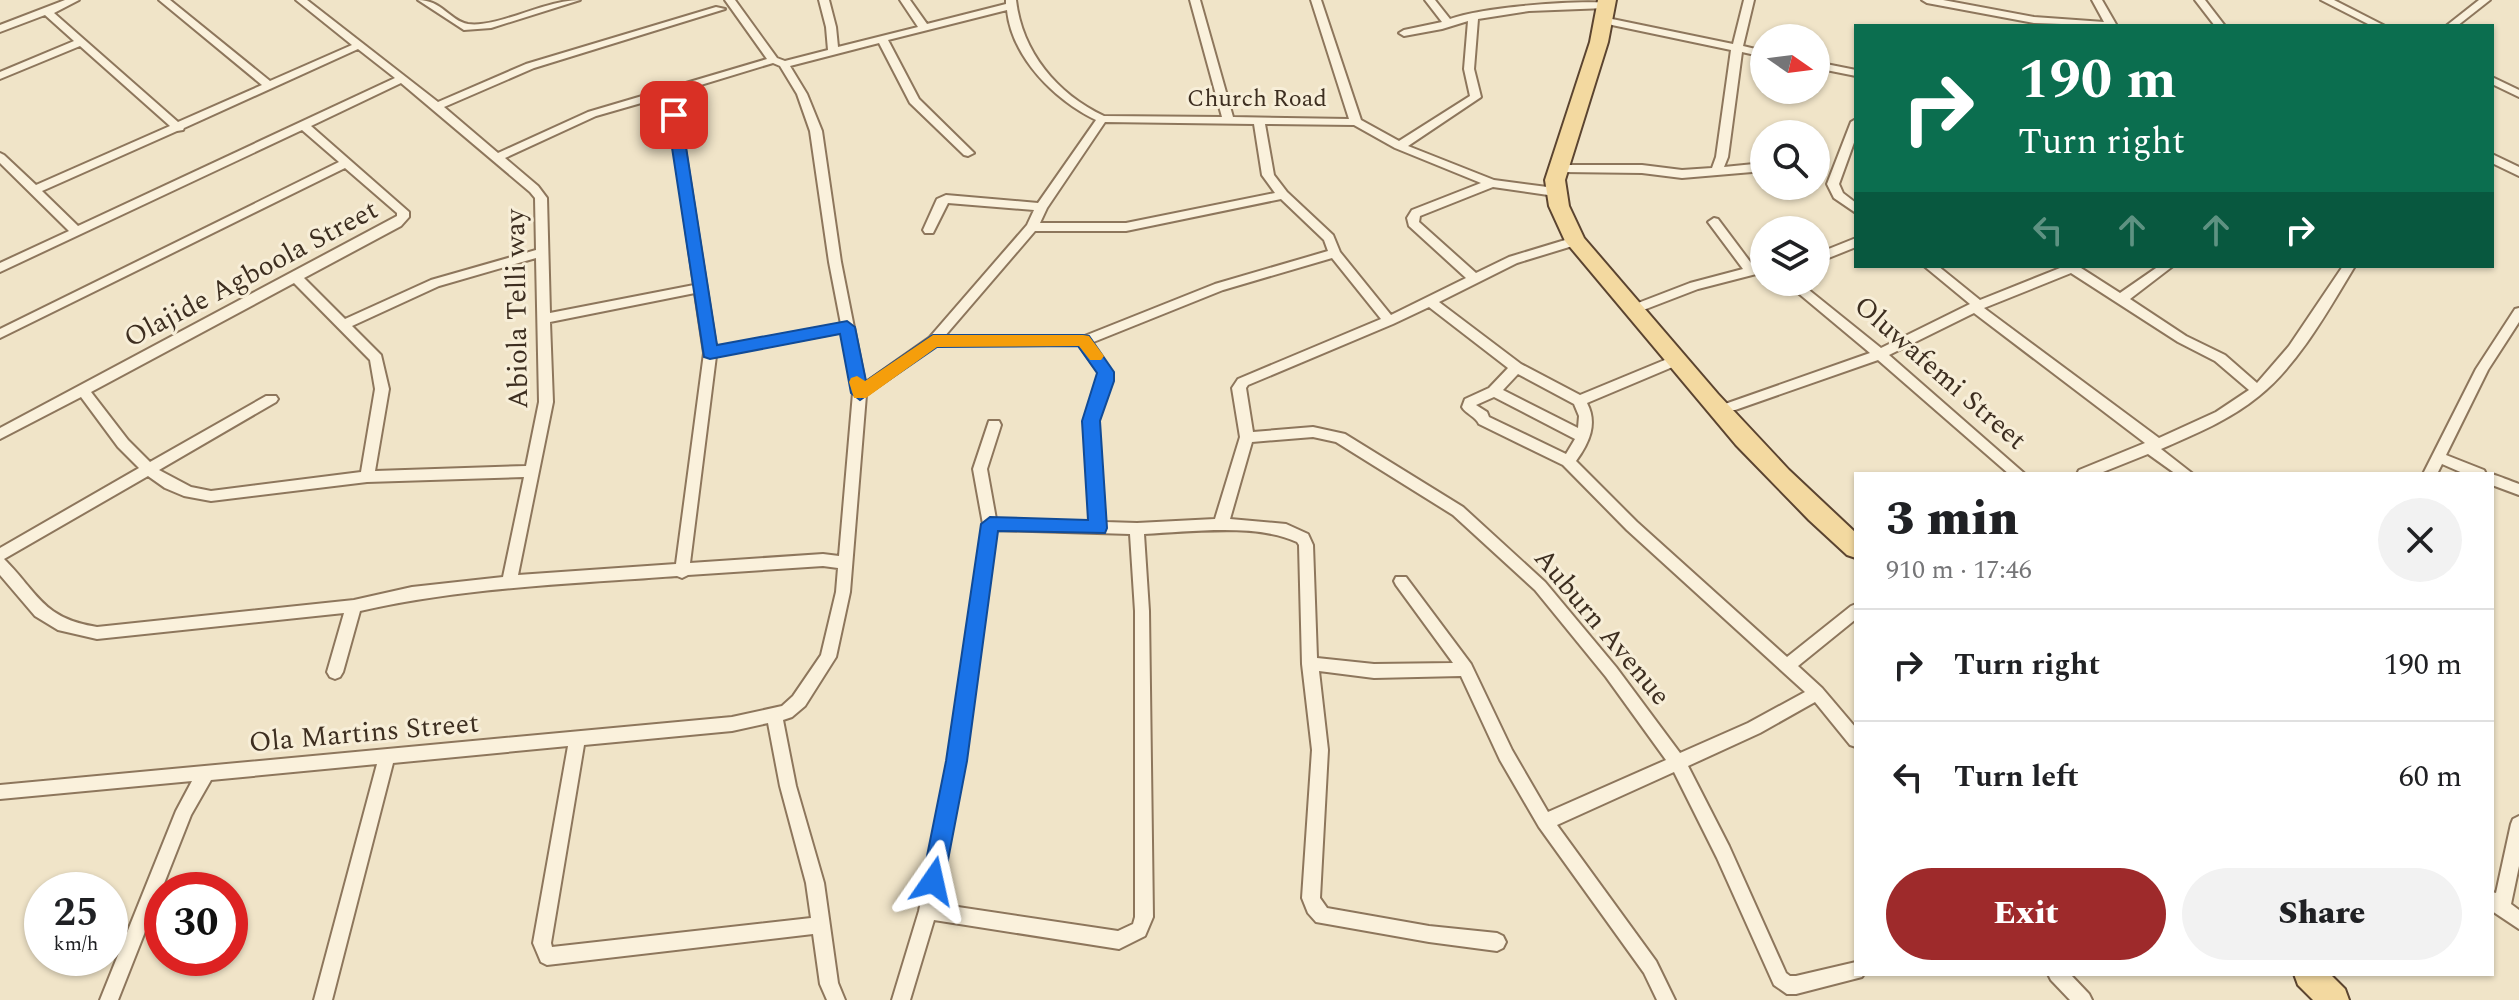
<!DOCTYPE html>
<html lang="en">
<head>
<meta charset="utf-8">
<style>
	body { margin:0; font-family:Spectral,serif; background:#f2f2f2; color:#202124; height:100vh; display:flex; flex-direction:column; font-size:30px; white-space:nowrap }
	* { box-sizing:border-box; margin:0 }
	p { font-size:26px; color:#757577 }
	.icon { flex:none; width:44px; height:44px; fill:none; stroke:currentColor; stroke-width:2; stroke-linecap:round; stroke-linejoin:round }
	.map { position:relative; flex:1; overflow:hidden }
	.details { position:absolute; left:1854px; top:472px; width:640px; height:504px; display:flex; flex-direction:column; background:#fff; border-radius:0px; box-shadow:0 2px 6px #0004 }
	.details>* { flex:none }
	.banner { position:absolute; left:1854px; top:24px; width:640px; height:244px; border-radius:0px; box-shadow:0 2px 6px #0004; background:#0b6e4f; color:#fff; overflow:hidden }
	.needle { width:52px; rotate:104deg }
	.buttons { position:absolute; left:1750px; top:24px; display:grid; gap:16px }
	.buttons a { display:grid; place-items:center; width:80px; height:80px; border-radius:50%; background:#fff; box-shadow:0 2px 6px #0004; font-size:40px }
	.speed { position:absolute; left:24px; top:872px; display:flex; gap:16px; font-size:40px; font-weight:700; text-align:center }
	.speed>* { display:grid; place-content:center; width:104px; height:104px; border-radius:50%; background:#fff; box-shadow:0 2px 6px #0004; line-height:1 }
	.speed small { font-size:20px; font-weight:400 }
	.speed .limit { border:12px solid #d22; background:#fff; color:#111 }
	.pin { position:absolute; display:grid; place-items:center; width:68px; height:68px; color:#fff; margin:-34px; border-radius:16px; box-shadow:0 4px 12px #0006 }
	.me { position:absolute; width:88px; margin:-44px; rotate:11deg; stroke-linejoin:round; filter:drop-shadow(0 0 6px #0008) }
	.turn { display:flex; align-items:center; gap:28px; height:168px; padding:0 32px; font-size:36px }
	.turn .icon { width:104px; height:104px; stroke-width:2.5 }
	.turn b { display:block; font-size:56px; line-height:68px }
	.lanes { display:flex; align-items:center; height:76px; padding:0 32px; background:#0003; justify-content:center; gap:40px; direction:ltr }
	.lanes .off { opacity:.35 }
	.round { display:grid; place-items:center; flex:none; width:84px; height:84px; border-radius:42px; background:#f2f2f2 }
	.head { display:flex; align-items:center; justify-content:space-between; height:136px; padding:0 32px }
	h1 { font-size:48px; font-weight:800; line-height:60px }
	.cta { display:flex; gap:16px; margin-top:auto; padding:16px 32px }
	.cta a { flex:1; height:92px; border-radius:48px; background:#9e2a2b; color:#fff; font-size:32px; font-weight:800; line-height:92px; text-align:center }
	.cta a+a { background:#f2f2f2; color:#202124 }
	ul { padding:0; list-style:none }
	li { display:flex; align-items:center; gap:24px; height:112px; padding:0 32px; border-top:2px solid #e0e0e0 }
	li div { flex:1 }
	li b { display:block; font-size:30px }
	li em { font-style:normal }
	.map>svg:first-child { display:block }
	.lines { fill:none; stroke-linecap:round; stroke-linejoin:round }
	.minor-casing { stroke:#8d765c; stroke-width:4 }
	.primary-casing { stroke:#5b4430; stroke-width:4 }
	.minor { fill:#faf1dc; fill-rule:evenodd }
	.primary { fill:#f3d9a0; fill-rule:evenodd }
	.route { fill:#1a73e8; stroke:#114b97; stroke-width:2 }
	.slow { fill:#f59e0b }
	.labels { text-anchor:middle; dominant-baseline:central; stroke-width:6; stroke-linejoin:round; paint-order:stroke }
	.far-street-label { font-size:24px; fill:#3d2e20; stroke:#f7eed8 }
	.street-label { font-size:28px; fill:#3d2e20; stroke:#f7eed8 }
</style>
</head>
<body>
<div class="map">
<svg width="2519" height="1000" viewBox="0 0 2519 1000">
	<rect width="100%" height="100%" fill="#f0e4c8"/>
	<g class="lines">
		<defs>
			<g id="minor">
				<path d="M65 0H79L54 13 178 122 262 85 159 0H170L270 81 352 45 296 0H307L438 102 526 64 716 7 725 9 534 68 444 107 498 153 588 112 767 59 725 0H735L777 58 785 61 828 50 826 27 819 0H829L836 27 838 47 918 27 900 0H910L927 24 1006 4V0H1016C1022 52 1057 94 1104 116L1222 117 1190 0H1200L1233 117 1349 119 1311 0H1321L1361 120 1399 141 1470 96 1464 69 1468 21 1442 29 1404 36 1399 33 1404 30 1442 22 1425 0H1435L1450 19C1482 7 1575 0 1610 3L1611 5 1606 8 1529 11 1478 19 1474 69 1481 97 1408 146 1494 180 1555 188 1561 192 1555 196 1493 187 1420 216 1419 222 1476 273 1509 257 1575 237 1581 241 1579 244 1517 263 1439 302 1521 364 1580 395 1672 357H1682L1683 360 1682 363 1587 403C1598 424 1589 443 1576 461L1637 522 1787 657 1851 606 1856 604V619L1798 666 1822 688 1856 728V747L1850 745 1815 702 1760 733 1688 766 1729 846 1786 973 1790 976H1796L1856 962V974H1864L1862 977 1796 994H1787L1774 985 1717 858 1674 772 1557 825 1656 961 1675 1000H1657L1644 973 1539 827 1500 760 1461 676 1374 678 1319 671 1328 750 1320 898 1327 908 1429 926 1497 933 1503 936 1506 942 1503 948 1497 951 1429 942 1316 922 1308 913 1302 898 1312 750 1302 664 1299 545 1297 542C1257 523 1189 532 1144 534L1149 611 1153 917 1145 936 1119 949 934 920 910 1000H892L919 911 948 761 983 524 973 469 989 421H999L1001 425 987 469 996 519 1091 522 1084 421 1098 381 1099 373 1079 345H936L866 395 850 592 836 657 805 706 792 717 783 720 796 786 824 883 838 983 845 1000H827L820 984 813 934 547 965 541 962 533 943 568 746 393 763 332 1000H314L377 764 211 780 191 815 118 1000H100L176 811 192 781 0 799V785L732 717 782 706 793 696 821 655 836 592 838 568 823 566 688 575 682 578 677 576C571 584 464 587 360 611L343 672 340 677 335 679 330 677 327 672 344 613 97 639 58 630 35 616 0 575V548L139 468 118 447 81 397 0 439V428L397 216V213L345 168 0 338V329L339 162 302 130 0 272V263L69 231 0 163V153L4 155 36 185 170 126 80 46 0 79V72L74 41 45 15 0 32V25ZM1007 10C1012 58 1055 100 1096 120L1038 203 946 195 937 199 923 230 925 233H933L948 203 1034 210 1027 225 929 338 865 383 841 262 822 131 807 94 790 66 879 43 910 103 964 155 968 156 974 153 972 151 919 99 888 40ZM358 49 395 78 78 226 42 191 177 131 183 130 184 128ZM773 63 780 66 797 94 810 131 829 262 841 324 716 347 681 124 671 94ZM401 83 530 192 535 198 536 250 431 280 345 319 304 278 401 226 409 217V212L311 126ZM662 97 671 124 694 285 550 313 547 198 538 186 505 158 596 116ZM1105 122 1254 124 1262 175 1275 193 1126 223H1040L1047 208ZM1265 124 1354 125 1395 148 1481 183 1412 210 1407 218 1409 226 1466 278 1391 315 1340 252 1333 235 1287 192 1274 175ZM1281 199 1324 240 1328 251 1215 284 1082 337H944L1035 231H1126ZM536 258 539 402 526 466 375 471 389 389 381 355 352 326 439 286ZM1332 258 1381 319 1238 379 1232 388 1240 437 1215 519 1137 523 1105 522 1098 421 1112 381 1111 372 1091 343 1223 290ZM294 283 370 360 375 389 361 472 211 491 191 487 159 470 276 402 278 399 276 396H266L150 462 128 440 91 392ZM695 293 704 353 676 564 518 575 553 402 550 322ZM1429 307 1508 368 1489 388 1465 399 1462 407C1466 414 1475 416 1479 424L1563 465 1627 530 1805 692 1748 723 1680 753 1616 667 1545 582 1463 507 1345 434 1313 427 1253 432 1246 388 1248 385 1393 324ZM842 332 853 393 839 556 823 554 690 563 716 356ZM1518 374 1574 404 1579 416 1578 428 1503 390ZM1494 397 1575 439 1566 454 1489 417 1487 412 1476 405ZM1313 437 1336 442 1453 515 1535 590 1606 677 1666 760 1548 812 1512 750 1471 664 1406 577H1396L1394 581 1396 585 1453 663 1374 664 1317 658 1313 545 1308 534 1286 524 1230 519 1252 442ZM148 476 165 488 184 496 211 501 367 482 524 477 503 577 412 587 354 600 97 627C42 618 39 594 4 559ZM996 530 1130 534 1135 611V917L1133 924 1118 931 938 904 964 761ZM768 723 780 786 806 883 811 918 552 947 551 943 584 745 732 731Z"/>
				<path d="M418 0C442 0 450 21 468 24 498 28 545 0 580 0L491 28 464 30Z"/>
				<path d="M1744 0H1754L1743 46 1764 51V57L1742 52 1728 157 1724 167 1764 163V171L1682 178 1642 173 1563 172 1561 169 1567 165H1642L1682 170 1712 168 1716 157 1731 50 1612 25 1607 22 1612 19 1733 44Z"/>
				<path d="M1922 0H1943L2034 17 2104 22 2092 0H2102L2117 26 2034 23 1927 3Z"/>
				<path d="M2195 0H2205L2225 26H2215Z"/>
				<path d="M2321 0H2334L2385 26H2372Z"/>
				<path d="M2479 0H2490L2457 26H2446Z"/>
				<path d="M1816 62 1856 70V76L1816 68Z"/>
				<path d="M2492 77 2519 90V97L2492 84Z"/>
				<path d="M1856 119V137L1839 184 1843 193 1856 203V213L1834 198 1827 184 1851 122Z"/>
				<path d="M2492 154 2519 167V176L2492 163Z"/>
				<path d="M1714 218 1718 219 1754 267 1764 264V272L1698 289 1646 309H1638L1636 306 1638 303 1690 283 1743 269 1708 222Z"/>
				<path d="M1856 238V247L1816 263V254Z"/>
				<path d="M1924 266H1938L1980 300 2065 266H2082L2081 268 2120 293 2159 266H2173L2130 299 2186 336 2225 355 2257 383 2289 346 2343 266H2355C2329 309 2298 365 2259 396 2230 420 2195 434 2161 449L2193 474H2176L2148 454 2098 474H2077L2079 470 2145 443 1974 313 1889 355 2025 474H2009L1878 360 1735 410H1725L1723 407 1725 404 1870 353 1785 282H1799L1881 348 1970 304ZM2071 273 2178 342 2215 361 2249 390 2216 412 2159 438 1984 308Z"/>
				<path d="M2519 308V322L2488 370 2446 455 2484 470 2486 474H2465L2442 464 2437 474H2423L2476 369 2515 309Z"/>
				<path d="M2491 474C2500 476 2510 481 2519 484V495L2492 485Z"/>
				<path d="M2519 816V866L2511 904 2519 910V929L2492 911V892L2496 893 2511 824 2513 819Z"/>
				<path d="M2048 974H2070L2089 994 2092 1000H2070L2051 980Z"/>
			</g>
			<g id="primary">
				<path d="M1598 0H1616L1608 42 1565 180 1569 206 1584 238 1718 394 1789 470 1856 533V558L1847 555 1809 520 1736 445 1565 241 1549 206 1545 180 1590 42Z"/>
				<path d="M2294 974H2330L2345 989 2349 1000H2313L2298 985Z"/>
			</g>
		</defs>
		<use href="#minor" class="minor-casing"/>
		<use href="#primary" class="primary-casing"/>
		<use href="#minor" class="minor"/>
		<use href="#primary" class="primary"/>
	</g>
	<path class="route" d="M674 111 681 115 717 345 847 321 855 327 866 381 933 335H1083L1089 336 1114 372V381L1100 421 1107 528 1105 533 998 531 967 761 944 881 941 888 933 891 925 888 922 881 946 761 981 524 990 517 1088 520 1082 421 1097 373 1078 346 937 347 860 400 851 393 840 334 710 359 704 357 667 115Z"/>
	<path class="slow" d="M933 335H1083L1089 336 1104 356 1101 360H1090L1079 346 937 347 866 398H854L849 382 851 378 857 376 865 381Z"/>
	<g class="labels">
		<g class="far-street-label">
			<text x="1257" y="99">Church Road</text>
		</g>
		<g class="street-label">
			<text transform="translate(251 274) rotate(-28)">Olajide Agboola Street</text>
			<text transform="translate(517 309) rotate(-91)">Abiola Telli way</text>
			<text transform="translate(1940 373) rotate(41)">Oluwafemi Street</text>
			<text transform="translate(1602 627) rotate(50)">Auburn Avenue</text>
			<text transform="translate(364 733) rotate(-5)">Ola Martins Street</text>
		</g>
	</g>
</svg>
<div class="buttons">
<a><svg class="needle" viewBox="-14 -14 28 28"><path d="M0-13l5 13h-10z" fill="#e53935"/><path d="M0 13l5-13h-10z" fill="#757577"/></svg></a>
<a><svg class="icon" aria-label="search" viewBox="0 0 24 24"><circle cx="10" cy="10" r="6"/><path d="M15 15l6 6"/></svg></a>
<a><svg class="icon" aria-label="layers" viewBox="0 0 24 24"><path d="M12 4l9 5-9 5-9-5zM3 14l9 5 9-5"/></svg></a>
</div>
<div class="speed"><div>25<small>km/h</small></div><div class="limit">30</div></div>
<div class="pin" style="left:674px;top:115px;background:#d93025"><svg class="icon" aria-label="arrive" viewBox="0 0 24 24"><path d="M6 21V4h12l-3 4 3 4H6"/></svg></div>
<svg class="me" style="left:933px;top:881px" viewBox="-20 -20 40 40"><path d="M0-17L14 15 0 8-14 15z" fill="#1a73e8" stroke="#fff" stroke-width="4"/></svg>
<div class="banner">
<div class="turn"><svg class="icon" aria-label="right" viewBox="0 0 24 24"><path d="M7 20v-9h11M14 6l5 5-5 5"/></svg><div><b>190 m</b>Turn right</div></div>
<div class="lanes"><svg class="icon off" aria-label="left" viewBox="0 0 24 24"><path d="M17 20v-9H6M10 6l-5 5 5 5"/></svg><svg class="icon off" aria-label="ahead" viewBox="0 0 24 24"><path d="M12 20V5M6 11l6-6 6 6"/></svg><svg class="icon off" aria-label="ahead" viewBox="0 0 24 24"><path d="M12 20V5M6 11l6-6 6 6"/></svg><svg class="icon" aria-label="right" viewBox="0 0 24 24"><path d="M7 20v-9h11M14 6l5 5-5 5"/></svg></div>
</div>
<section class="details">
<div class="head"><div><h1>3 min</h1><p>910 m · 17:46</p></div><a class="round"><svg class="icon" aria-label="close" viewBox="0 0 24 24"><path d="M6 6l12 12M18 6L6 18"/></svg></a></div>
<ul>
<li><svg class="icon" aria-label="right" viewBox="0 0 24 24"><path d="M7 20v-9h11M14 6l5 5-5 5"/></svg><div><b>Turn right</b></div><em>190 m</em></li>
<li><svg class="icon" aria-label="left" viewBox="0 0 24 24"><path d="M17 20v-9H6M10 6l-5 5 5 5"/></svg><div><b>Turn left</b></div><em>60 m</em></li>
</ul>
<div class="cta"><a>Exit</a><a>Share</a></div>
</section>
</div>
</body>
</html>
